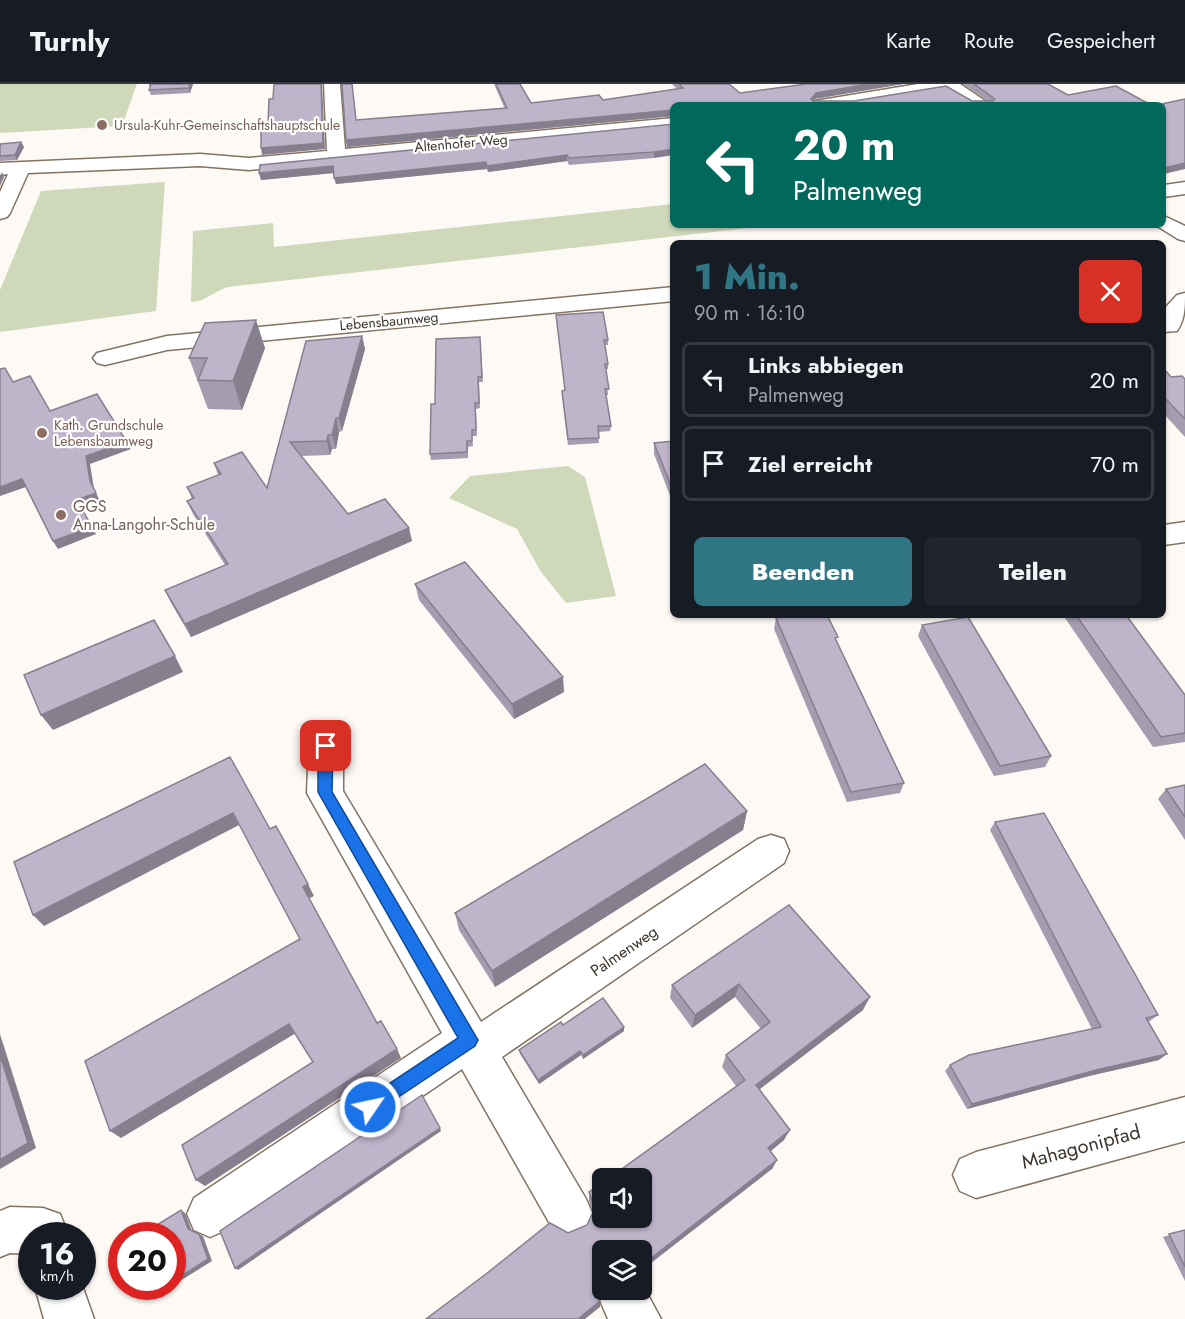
<!DOCTYPE html>
<html lang="de">
<head>
<meta charset="utf-8">
<style>
	body { margin:0; font-family:Jost,sans-serif; background:#20242c; color:#f1f3f6; height:100vh; display:flex; flex-direction:column; font-size:22px; white-space:nowrap }
	* { box-sizing:border-box; margin:0 }
	p { font-size:20px; color:#9ea1a6 }
	.icon { flex:none; width:33px; height:33px; fill:none; stroke:currentColor; stroke-width:2; stroke-linecap:round; stroke-linejoin:round }
	.map { position:relative; flex:1; overflow:hidden }
	.details { position:absolute; left:670px; top:156px; width:496px; height:378px; display:flex; flex-direction:column; background:#171b24; border-radius:9px; box-shadow:0 2px 4px #0004 }
	.details>* { flex:none }
	.top-card { position:absolute; left:670px; top:18px; width:496px; height:126px; border-radius:9px; box-shadow:0 2px 4px #0004; background:#00695c; color:#fff; overflow:hidden }
	.tools { position:absolute; left:592px; top:1084px; display:grid; gap:12px }
	.tools a { display:grid; place-items:center; width:60px; height:60px; border-radius:9px; background:#171b24; box-shadow:0 2px 4px #0004; font-size:30px }
	.speed { position:absolute; left:18px; top:1138px; display:flex; gap:12px; font-size:30px; font-weight:700; text-align:center }
	.speed>* { display:grid; place-content:center; width:78px; height:78px; border-radius:50%; background:#171b24; box-shadow:0 2px 4px #0004; line-height:1 }
	.speed small { font-size:15px; font-weight:400 }
	.speed .limit { border:9px solid #d22; background:#fff; color:#111 }
	.pin { position:absolute; display:grid; place-items:center; width:51px; height:51px; color:#fff; margin:-26px; border-radius:12px; box-shadow:0 3px 9px #0006 }
	.me { position:absolute; width:66px; margin:-33px; rotate:56deg; stroke-linejoin:round; filter:drop-shadow(0 0 4px #0008) }
	.turn { display:flex; align-items:center; gap:21px; height:126px; padding:0 24px; font-size:27px }
	.turn .icon { width:78px; height:78px; stroke-width:2.5 }
	.turn b { display:block; font-size:42px; line-height:51px }
	.round { display:grid; place-items:center; flex:none; width:63px; height:63px; border-radius:9px; background:#20242c }
	.overview { display:flex; align-items:center; justify-content:space-between; height:102px; padding:0 24px }
	h1 { font-size:36px; font-weight:800; line-height:45px; color:#307583 }
	.primary-button { display:flex; gap:12px; margin-top:auto; padding:12px 24px }
	.primary-button a { flex:1; height:69px; border-radius:9px; background:#307583; color:#fff; font-size:24px; font-weight:800; line-height:69px; text-align:center }
	.primary-button a+a { background:#20242c; color:#f1f3f6 }
	ul { padding:0; list-style:none }
	li { display:flex; align-items:center; gap:18px; height:75px; margin:0 12px 9px; padding:0 12px; border:3px solid #363941; border-radius:9px }
	li div { flex:1 }
	li b { display:block; font-size:22px }
	li em { font-style:normal }
	header { display:flex; align-items:center; gap:36px; box-sizing:border-box; height:84px; padding:0 30px; background:#171b24; border-bottom:2px solid #363941 }
	header strong { font-size:28px }
	nav { display:flex; gap:33px; margin-inline-start:auto; font-size:21px }
	.map>svg:first-child { display:block }
	.green { fill:#cfd9ba }
	.lines { fill:none; stroke-linecap:round; stroke-linejoin:round }
	.minor-casing { stroke:#837462; stroke-width:3 }
	.minor { fill:#fff; fill-rule:evenodd }
	.wall { fill:#a49caf }
	.shaded-wall { fill:#867f8e }
	.building { fill:#bfb5cb; stroke:#867f8e; stroke-width:1.5 }
	.route { fill:#1a73e8; stroke:#114b97; stroke-width:1.5 }
	.education-dot { fill:#8d6e63; stroke:#fff; stroke-width:2 }
	.labels { text-anchor:middle; dominant-baseline:central; stroke-width:4.5; stroke-linejoin:round; paint-order:stroke }
	.far-education-label { font-size:14px; fill:#785e54; stroke:#fff; text-anchor:start }
	.far-street-label { font-size:14px; fill:#3d362e; stroke:#fff }
	.education-label { font-size:16px; fill:#785e54; stroke:#fff; text-anchor:start }
	.street-label { font-size:16px; fill:#3d362e; stroke:#fff }
	.near-street-label { font-size:20px; fill:#3d362e; stroke:#fff }
</style>
</head>
<body>
<header>
<strong>Turnly</strong>
<nav><a>Karte</a><a>Route</a><a>Gespeichert</a></nav>
</header>
<div class="map">
<svg width="1185" height="1235" viewBox="0 0 1185 1235">
	<rect width="100%" height="100%" fill="#fdfaf6"/>
	<g class="green">
		<path d="M0 0H137L122 42 0 49Z"/>
		<path d="M165 98 156 227 0 248V206L41 107Z"/>
		<path d="M673 120 674 141H775L228 203C214 207 205 218 191 218L193 147 273 139 274 163Z"/>
		<path d="M568 382 585 393 616 512 566 519 541 488 517 445 449 414 470 392Z"/>
	</g>
	<g class="lines">
		<defs>
			<g id="minor">
				<path d="M324 0H340L345 65 674 34V44L249 86 200 82 28 89 10 129 7 133 0 135V108L8 90 0 91V79L200 70 249 74 327 67Z"/>
				<path d="M918 0H960L991 21H970L945 6 852 21H812L815 17 821 16Z"/>
				<path d="M1185 98V110L1164 113V101Z"/>
				<path d="M1164 132 1185 142V157L1178 155 1157 142 1164 141Z"/>
				<path d="M674 203V217L167 266 105 281 97 279 93 274 97 269 167 252Z"/>
				<path d="M1185 209C1185 223 1185 235 1177 247L1164 248V225L1177 211Z"/>
				<path d="M1185 438V458L1164 461V441Z"/>
				<path d="M326 648 338 652 343 662V707L481 938 758 755 771 751 784 755 789 767 784 779 502 973 586 1115 593 1131 586 1147 570 1154 554 1147 462 985 226 1146 210 1153 194 1146 187 1130 194 1114 442 949 307 709 309 662 314 652Z"/>
				<path d="M1185 1013V1057L976 1114 960 1107 953 1091 960 1075 976 1068Z"/>
				<path d="M10 1123 43 1124 60 1130 69 1152H32V1170L10 1169 0 1173V1127Z"/>
				<path d="M642 1200 661 1235H608L599 1214 603 1204V1206H642Z"/>
				<path d="M82 1201 94 1235H44L35 1203Z"/>
			</g>
		</defs>
		<use href="#minor" class="minor-casing"/>
		<use href="#minor" class="minor"/>
	</g>
	<g class="wall">
		<path d="M149 0H193L190 9 151 11 149 6 150 4Z"/>
		<path d="M494 0H520L531 19 603 16 677 5 672 0H729L740 9 815 15 813 17H988L963 0H1048L1068 11 1151 21H674V32L347 63 346 56 357 36 505 25Z"/>
		<path d="M674 40 654 74 569 81 567 77 488 88 487 85 336 100 334 89 261 96 259 89Z"/>
		<path d="M21 58 24 63 17 76 0 77V60Z"/>
		<path d="M556 231 608 256V261H605L608 280V285H606L608 311H606L611 342 610 347 598 348 599 359 568 361 562 312V307L565 306Z"/>
		<path d="M362 252 365 265 342 347 339 348 336 365H332L330 371 301 372 348 430 412 457 191 553 171 519 165 506 225 481 193 430 187 417 192 415 187 403 218 391 214 379 267 404 306 257Z"/>
		<path d="M480 253 483 298H479L480 324 476 325 477 352H472L473 362 468 363V374L431 376 430 370 435 320Z"/>
		<path d="M265 264 242 326 208 325 189 274Z"/>
		<path d="M1164 285 1171 293 1185 295V353L1164 330Z"/>
		<path d="M674 357V422L654 370V359Z"/>
		<path d="M415 500 564 608 514 635 419 516Z"/>
		<path d="M1063 531H1126L1185 611V658L1153 663Z"/>
		<path d="M776 534 837 557 904 699 900 709 847 718 774 545Z"/>
		<path d="M922 541 1051 672 1045 683 994 692 918 552Z"/>
		<path d="M1185 701V756L1158 715 1166 705Z"/>
		<path d="M747 727 743 746 495 903 459 846 455 829Z"/>
		<path d="M995 738 1158 931 1150 937 1148 938 1159 976 1089 992 967 1025 945 987 950 981 1092 945 990 746Z"/>
		<path d="M789 821 863 926 759 1005 784 1056 771 1067 777 1076 772 1085 603 1167V1202H602L598 1210 600 1217V1223L568 1149 587 1141 593 1128 589 1117V1108L736 1002 722 983 726 971 761 945 735 913 692 944 670 914 672 901Z"/>
		<path d="M563 941 624 947 583 975 581 971 539 1000 520 970 519 966Z"/>
		<path d="M1185 1146V1197L1163 1153Z"/>
	</g>
	<g class="shaded-wall">
		<path d="M190 0H193L190 9 189 4Z"/>
		<path d="M321 0H322L325 65 262 71 261 64Z"/>
		<path d="M869 0H904L815 15 810 21 811 15 816 9Z"/>
		<path d="M674 26V32L347 63 346 56Z"/>
		<path d="M21 58 24 63 17 76 15 71Z"/>
		<path d="M674 65V71L654 74V68Z"/>
		<path d="M567 71V77L488 88 487 82Z"/>
		<path d="M486 78 487 85 336 100 334 94Z"/>
		<path d="M1185 79V85L1164 90V84Z"/>
		<path d="M333 82 334 89 261 96 259 89Z"/>
		<path d="M2 88 4 93 0 102V92Z"/>
		<path d="M256 236 265 264 242 326 233 297Z"/>
		<path d="M362 252 365 265 342 347 339 334Z"/>
		<path d="M336 334 339 348 336 365 332 351Z"/>
		<path d="M328 351 332 365 330 371 327 357Z"/>
		<path d="M127 358 131 365 90 380 94 405 90 397 86 372Z"/>
		<path d="M22 395 26 403 0 412V403Z"/>
		<path d="M96 409 100 417 82 424 77 416Z"/>
		<path d="M92 443 96 450 58 465 53 457Z"/>
		<path d="M409 444 412 457 191 553 185 540Z"/>
		<path d="M175 572 183 588 53 646 41 631Z"/>
		<path d="M563 593 564 608 514 635 512 620Z"/>
		<path d="M747 727 743 746 495 903 492 887Z"/>
		<path d="M233 729 239 741 44 842 33 831Z"/>
		<path d="M308 800 314 812 308 815 303 803Z"/>
		<path d="M739 900 735 913 692 944 695 931Z"/>
		<path d="M870 913 863 926 751 1012 756 1001Z"/>
		<path d="M289 940 296 949 121 1054 110 1047Z"/>
		<path d="M624 943V947L583 975V971Z"/>
		<path d="M0 950 36 1064 0 1085Z"/>
		<path d="M397 965 401 974 205 1102 196 1096Z"/>
		<path d="M580 967 581 971 539 1000 538 996Z"/>
		<path d="M1167 970 1159 976 1089 992 967 1025 972 1020 1096 986Z"/>
		<path d="M440 1044 441 1047 238 1186 235 1184Z"/>
		<path d="M790 1046 784 1056 763 1073 768 1064Z"/>
		<path d="M777 1076 772 1085 642 1186V1181Z"/>
		<path d="M181 1126 185 1129 192 1147 188 1145Z"/>
		<path d="M199 1150 203 1152 212 1177 172 1202V1198Z"/>
		<path d="M602 1196V1202L597 1213V1207Z"/>
		<path d="M600 1217V1223L585 1235H578Z"/>
	</g>
	<g class="building">
		<path d="M149 0H190L189 4 149 6 151 0Z"/>
		<path d="M274 0H321L323 59 261 64V46L268 40 269 15H273Z"/>
		<path d="M342 0H352L356 36 507 24 496 0H520L531 19 599 11 603 16 683 4 679 0H729L740 9 806 0H869L816 9 811 15 813 17H854L946 2 972 17H993L995 15 974 0H1048L1068 11 1116 2 1151 21H674V26L346 56Z"/>
		<path d="M1185 15V79L1164 84V21H1157Z"/>
		<path d="M674 40V65L654 68 569 74 567 71 487 82 486 78 334 94 333 82 259 89 260 81Z"/>
		<path d="M21 58 15 71 0 72V60Z"/>
		<path d="M603 228 608 256H604L608 280H605L609 305H605L611 342H598L599 354 568 355 562 307 565 306 556 231Z"/>
		<path d="M256 236 233 297 198 296 207 274H189L205 239Z"/>
		<path d="M362 252 339 334H336L332 351H328L327 357 290 358 348 430 385 415 409 444 185 540 165 506 228 480 187 417 194 414 187 403 221 390 214 379 242 368 267 404 306 257Z"/>
		<path d="M480 253 482 293H478L479 319H475L476 346H472V357H467V368L430 370 431 320H435L436 255Z"/>
		<path d="M5 284 13 298 30 292 50 327 97 310 127 358 86 372 90 397 96 409 77 416 92 443 53 457 22 395 0 403V285Z"/>
		<path d="M1164 285 1171 293 1182 292 1185 295V335L1164 313Z"/>
		<path d="M674 357V409L654 359Z"/>
		<path d="M465 478 563 593 512 620 415 500Z"/>
		<path d="M797 531H827L838 553 835 554 904 699 851 708 776 534Z"/>
		<path d="M1076 531H1126L1185 611V649L1161 653Z"/>
		<path d="M968 533 1051 672 1000 682 922 541Z"/>
		<path d="M154 536 175 572 41 631 24 591Z"/>
		<path d="M230 673 270 745 276 742 308 800 303 803 377 939 381 937 397 965 196 1096 182 1061 313 978 289 940 110 1047 85 977 300 855 233 729 33 831 14 778Z"/>
		<path d="M705 680 747 727 492 887 455 829Z"/>
		<path d="M1185 701V733L1166 705Z"/>
		<path d="M1044 729 1158 931 1146 934 1167 970 1096 986 972 1020 950 981 969 971 1101 943 995 738Z"/>
		<path d="M789 821 870 913 756 1001 790 1046 768 1064 777 1076 642 1181V1167H603V1196L597 1207 600 1217 578 1235H426L486 1190 550 1139 568 1149 587 1141 595 1124 589 1108 603 1098V1134H642V1095H608L745 996 726 971 770 938 739 900 695 931 672 901Z"/>
		<path d="M603 914 624 943 583 971 580 967 538 996 519 966 561 938 563 941Z"/>
		<path d="M0 971 28 1059 0 1076Z"/>
		<path d="M422 1011 440 1044 235 1184 220 1147Z"/>
		<path d="M181 1126 188 1145 199 1150 208 1175 172 1198V1152H152L150 1145Z"/>
		<path d="M1185 1146V1183L1169 1150Z"/>
	</g>
	<path class="route" d="M326 656 330 658 333 662 332 708 478 956 475 962 370 1032 363 1029 361 1023 363 1017 458 954 318 708V662L321 658Z"/>
	<g class="education-dot">
		<circle cx="102" cy="41" r="6"/>
		<circle cx="42" cy="349" r="6"/>
		<circle cx="61" cy="431" r="6"/>
	</g>
	<g class="labels">
		<g class="far-education-label">
			<text x="114" y="41">Ursula-Kuhr-Gemeinschaftshauptschule</text>
			<text x="54" y="341">Kath. Grundschule<tspan x="54" dy="16">Lebensbaumweg</tspan></text>
		</g>
		<g class="far-street-label">
			<text transform="translate(461 59) rotate(-5)">Altenhofer Weg</text>
			<text transform="translate(389 237) rotate(-5)">Lebensbaumweg</text>
		</g>
		<g class="education-label">
			<text x="73" y="422">GGS<tspan x="73" dy="18">Anna-Langohr-Schule</tspan></text>
		</g>
		<g class="street-label">
			<text transform="translate(624 867) rotate(-34)">Palmenweg</text>
		</g>
		<g class="near-street-label">
			<text transform="translate(1081 1063) rotate(-15)">Mahagonipfad</text>
		</g>
	</g>
</svg>
<div class="tools">
<a><svg class="icon" aria-label="sound" viewBox="0 0 24 24"><path d="M4 9h4l5-4v14l-5-4H4zM17 9q2 3 0 6"/></svg></a>
<a><svg class="icon" aria-label="layers" viewBox="0 0 24 24"><path d="M12 4l9 5-9 5-9-5zM3 14l9 5 9-5"/></svg></a>
</div>
<div class="speed"><div>16<small>km/h</small></div><div class="limit">20</div></div>
<div class="pin" style="left:326px;top:662px;background:#d93025"><svg class="icon" aria-label="arrive" viewBox="0 0 24 24"><path d="M6 21V4h12l-3 4 3 4H6"/></svg></div>
<svg class="me" style="left:370px;top:1023px" viewBox="-20 -20 40 40"><circle r="17" fill="#1a73e8" stroke="#fff" stroke-width="3"/><path d="M0-11L8 9 0 5-8 9z" fill="#fff"/></svg>
<div class="top-card">
<div class="turn"><svg class="icon" aria-label="left" viewBox="0 0 24 24"><path d="M17 20v-9H6M10 6l-5 5 5 5"/></svg><div><b>20 m</b>Palmenweg</div></div>
</div>
<section class="details">
<div class="overview"><div><h1>1 Min.</h1><p>90 m · 16:10</p></div><a class="round" style="background:#d93025;color:#fff"><svg class="icon" aria-label="close" viewBox="0 0 24 24"><path d="M6 6l12 12M18 6L6 18"/></svg></a></div>
<ul>
<li><svg class="icon" aria-label="left" viewBox="0 0 24 24"><path d="M17 20v-9H6M10 6l-5 5 5 5"/></svg><div><b>Links abbiegen</b><p>Palmenweg</p></div><em>20 m</em></li>
<li><svg class="icon" aria-label="arrive" viewBox="0 0 24 24"><path d="M6 21V4h12l-3 4 3 4H6"/></svg><div><b>Ziel erreicht</b></div><em>70 m</em></li>
</ul>
<div class="primary-button"><a>Beenden</a><a>Teilen</a></div>
</section>
</div>
</body>
</html>
